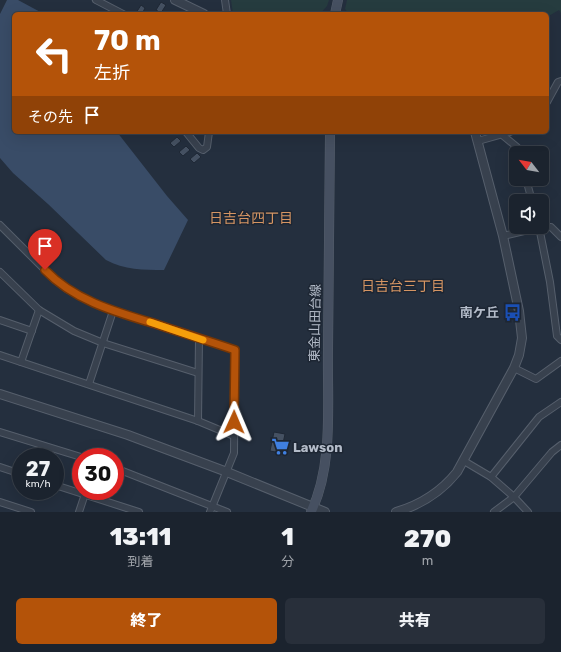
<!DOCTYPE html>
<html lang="ja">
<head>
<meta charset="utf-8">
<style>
	body { margin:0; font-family:Rubik,"Noto Sans JP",sans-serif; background:#282f3a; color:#f1f3f6; height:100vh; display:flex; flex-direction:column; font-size:15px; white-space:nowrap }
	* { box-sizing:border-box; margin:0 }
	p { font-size:13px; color:#a0a4aa }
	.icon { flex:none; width:22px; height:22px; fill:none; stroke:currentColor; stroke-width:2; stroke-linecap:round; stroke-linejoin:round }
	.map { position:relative; height:512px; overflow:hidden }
	.panel { display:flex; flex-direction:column; background:#1b232e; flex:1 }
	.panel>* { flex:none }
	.top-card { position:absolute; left:12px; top:12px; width:537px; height:122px; border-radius:6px; box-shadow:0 4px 16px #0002,0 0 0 1px #39404a; background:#b45309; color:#fff; overflow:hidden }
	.needle { width:26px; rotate:301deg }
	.buttons { position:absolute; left:509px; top:146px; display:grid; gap:8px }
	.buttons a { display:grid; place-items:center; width:40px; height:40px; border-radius:6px; background:#1b232e; box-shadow:0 4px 16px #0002,0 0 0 1px #39404a; font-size:20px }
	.speed { position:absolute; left:12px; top:448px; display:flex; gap:8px; font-size:20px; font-weight:700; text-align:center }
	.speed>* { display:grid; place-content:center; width:52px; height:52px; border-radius:50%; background:#1b232e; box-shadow:0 4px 16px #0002,0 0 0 1px #39404a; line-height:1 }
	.speed small { font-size:10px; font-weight:400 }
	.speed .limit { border:6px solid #d22; background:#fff; color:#111 }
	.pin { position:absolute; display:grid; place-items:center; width:34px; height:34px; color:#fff; margin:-41px -17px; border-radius:50% 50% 50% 0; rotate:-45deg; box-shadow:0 0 4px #0007 }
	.pin .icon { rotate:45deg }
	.me { position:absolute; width:44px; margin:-22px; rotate:1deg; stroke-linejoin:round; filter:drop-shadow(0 0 3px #0008) }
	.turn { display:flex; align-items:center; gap:14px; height:84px; padding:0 16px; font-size:18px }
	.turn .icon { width:52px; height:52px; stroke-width:2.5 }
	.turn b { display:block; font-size:28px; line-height:34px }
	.then { display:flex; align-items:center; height:38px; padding:0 16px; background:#0003; gap:8px; font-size:15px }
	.eta { display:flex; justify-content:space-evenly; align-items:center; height:68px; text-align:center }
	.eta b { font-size:24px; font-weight:800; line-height:28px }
	.action { display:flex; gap:8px; margin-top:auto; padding:8px 16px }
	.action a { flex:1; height:46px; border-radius:6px; background:#b45309; color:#fff; font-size:16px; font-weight:800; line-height:46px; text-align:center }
	.action a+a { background:#282f3a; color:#f1f3f6 }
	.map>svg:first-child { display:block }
	.green { fill:#263c3f }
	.water { fill:#394c67 }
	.building { fill:#455162; stroke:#1f2835 }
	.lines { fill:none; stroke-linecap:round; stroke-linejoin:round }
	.minor-casing { stroke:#565f6c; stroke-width:8 }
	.tertiary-casing { stroke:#565f6c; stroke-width:10 }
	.secondary-casing { stroke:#565f6c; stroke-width:10 }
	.minor { stroke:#38414e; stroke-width:6 }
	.tertiary { stroke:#38414e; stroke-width:8 }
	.secondary { stroke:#465061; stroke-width:9 }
	.route-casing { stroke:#753606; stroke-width:10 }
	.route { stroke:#b45309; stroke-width:7 }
	.slow { stroke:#f59e0b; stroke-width:7 }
	.labels { text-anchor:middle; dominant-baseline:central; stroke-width:3; stroke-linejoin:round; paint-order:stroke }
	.poi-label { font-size:13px; font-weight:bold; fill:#b4bcc9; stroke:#1d2633; text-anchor:end }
	.street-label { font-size:13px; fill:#b4bcc9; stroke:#1d2633 }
	.neighbourhood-label { font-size:14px; fill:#d59563; stroke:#1d2633 }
</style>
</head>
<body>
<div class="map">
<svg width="561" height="512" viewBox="0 0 561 512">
	<rect width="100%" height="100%" fill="#242f3e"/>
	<g class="green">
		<path d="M231 0H329L327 6 320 14H233Z"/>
		<path d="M347 0H561V13L559 10 547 17V14H349L345 9Z"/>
	</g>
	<path class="water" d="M7 0H18L44 14H14V132H117L167 196 188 220 164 270C144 270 124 270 106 260L48 204 13 173 0 158V14Z"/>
	<g class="building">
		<path d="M161 2 166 5 161 13 156 10Z"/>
		<path d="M141 5 145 8 142 14H137L136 13Z"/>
		<path d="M177 137 181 141 174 147 170 143Z"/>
		<path d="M186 146 190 150 183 156 179 152Z"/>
		<path d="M197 153 201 157 194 163 190 159Z"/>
		<path d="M274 432 285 434 281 453 270 451Z"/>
	</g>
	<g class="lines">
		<defs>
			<g id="minor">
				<path d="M96 0 123 14"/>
				<path d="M225 0 227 14"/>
				<path d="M547 102 558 82 561 81"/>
				<path d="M186 132 199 148 203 150 207 147 209 132"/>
				<path d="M501 134 517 147 519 153"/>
				<path d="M478 141 510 132"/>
				<path d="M526 179 532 201"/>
				<path d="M0 225 55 280 67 289 85 299 113 311 235 350 234 453 210 512"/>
				<path d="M539 227 550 282 557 336 561 340"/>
				<path d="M542 227H551L561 237"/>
				<path d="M503 236 541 227"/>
				<path d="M0 272 39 310 74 331 103 343 198 373"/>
				<path d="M0 320 32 331"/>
				<path d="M0 355 198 421 234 436"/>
				<path d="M21 362 39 310"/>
				<path d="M514 368 536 379 561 361"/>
				<path d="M89 384 113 311"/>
				<path d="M198 421 199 338"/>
				<path d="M0 432 81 457"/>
				<path d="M464 461 491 477 514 497 528 512"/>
				<path d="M0 467 21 474"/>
				<path d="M115 468 227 512"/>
				<path d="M491 477 539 417 561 402"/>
				<path d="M55 485 139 512"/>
				<path d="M0 502 31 512"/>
				<path d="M79 512 86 491"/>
				<path d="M494 512 514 497 552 452 561 445"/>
			</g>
			<g id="tertiary">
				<path d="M175 0 204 14"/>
				<path d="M0 394 128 435 227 472 325 512"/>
				<path d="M396 512C420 505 441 492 457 472L514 368 519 355 522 338 519 311 503 236 475 132"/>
			</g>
			<g id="secondary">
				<path d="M335 14 338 0"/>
				<path d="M311 512C334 464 327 402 328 350 328 278 330 205 330 132"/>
			</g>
		</defs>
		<use href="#minor" class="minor-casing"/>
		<use href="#tertiary" class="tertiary-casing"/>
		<use href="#secondary" class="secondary-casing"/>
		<use href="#minor" class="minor"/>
		<use href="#tertiary" class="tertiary"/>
		<use href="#secondary" class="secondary"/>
	</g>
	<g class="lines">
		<defs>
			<path id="route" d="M45 270C75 301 116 312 156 324 182 333 209 341 235 350L234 422"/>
		</defs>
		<use href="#route" class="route-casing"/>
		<use href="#route" class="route"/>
		<path class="slow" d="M150 322 203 340"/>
	</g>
	<defs>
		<symbol id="bus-bare" viewBox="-9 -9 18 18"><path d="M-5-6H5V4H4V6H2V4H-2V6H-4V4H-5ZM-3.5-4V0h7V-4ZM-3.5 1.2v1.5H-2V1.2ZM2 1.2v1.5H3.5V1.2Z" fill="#1a4fb4" stroke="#1d2633" stroke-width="2.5" paint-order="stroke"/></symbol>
		<symbol id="supermarket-bare" viewBox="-9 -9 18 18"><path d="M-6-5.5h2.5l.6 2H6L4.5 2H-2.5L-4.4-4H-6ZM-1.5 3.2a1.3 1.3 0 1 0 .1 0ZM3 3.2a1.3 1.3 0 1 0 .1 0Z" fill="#3f7fe0" stroke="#1d2633" stroke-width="2.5" paint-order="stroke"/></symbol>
	</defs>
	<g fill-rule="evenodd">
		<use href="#bus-bare" x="500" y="300" width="25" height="25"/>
		<use href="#supermarket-bare" x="268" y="434" width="25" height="25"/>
	</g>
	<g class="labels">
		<g class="poi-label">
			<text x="499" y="312">南ケ丘</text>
			<text x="293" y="447" text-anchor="start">Lawson</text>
		</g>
		<g class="street-label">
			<text transform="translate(315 323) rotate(-89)">東金山田台線</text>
		</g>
		<g class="neighbourhood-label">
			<text x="251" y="218">日吉台四丁目</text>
			<text x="403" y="286">日吉台三丁目</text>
		</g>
	</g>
</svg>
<div class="buttons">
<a><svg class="needle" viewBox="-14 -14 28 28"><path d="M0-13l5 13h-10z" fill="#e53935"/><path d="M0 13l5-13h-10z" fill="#a0a4aa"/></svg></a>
<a><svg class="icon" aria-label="sound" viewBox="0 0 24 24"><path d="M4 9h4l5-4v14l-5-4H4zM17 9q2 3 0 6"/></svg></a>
</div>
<div class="speed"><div>27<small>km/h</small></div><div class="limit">30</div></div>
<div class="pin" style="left:45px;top:270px;background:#d93025"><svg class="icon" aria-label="arrive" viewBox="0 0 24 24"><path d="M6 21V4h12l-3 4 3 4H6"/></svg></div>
<svg class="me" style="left:234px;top:422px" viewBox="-20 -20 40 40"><path d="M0-17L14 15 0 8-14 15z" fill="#b45309" stroke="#fff" stroke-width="4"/></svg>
<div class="top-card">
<div class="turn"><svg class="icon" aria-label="left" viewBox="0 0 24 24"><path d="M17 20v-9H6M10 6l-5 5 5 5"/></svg><div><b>70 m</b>左折</div></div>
<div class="then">その先<svg class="icon" aria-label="arrive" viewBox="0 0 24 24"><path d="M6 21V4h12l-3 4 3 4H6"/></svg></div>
</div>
</div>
<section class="panel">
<div class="eta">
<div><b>13:11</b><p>到着</p></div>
<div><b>1</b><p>分</p></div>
<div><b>270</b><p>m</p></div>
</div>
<div class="action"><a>終了</a><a>共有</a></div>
</section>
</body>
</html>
